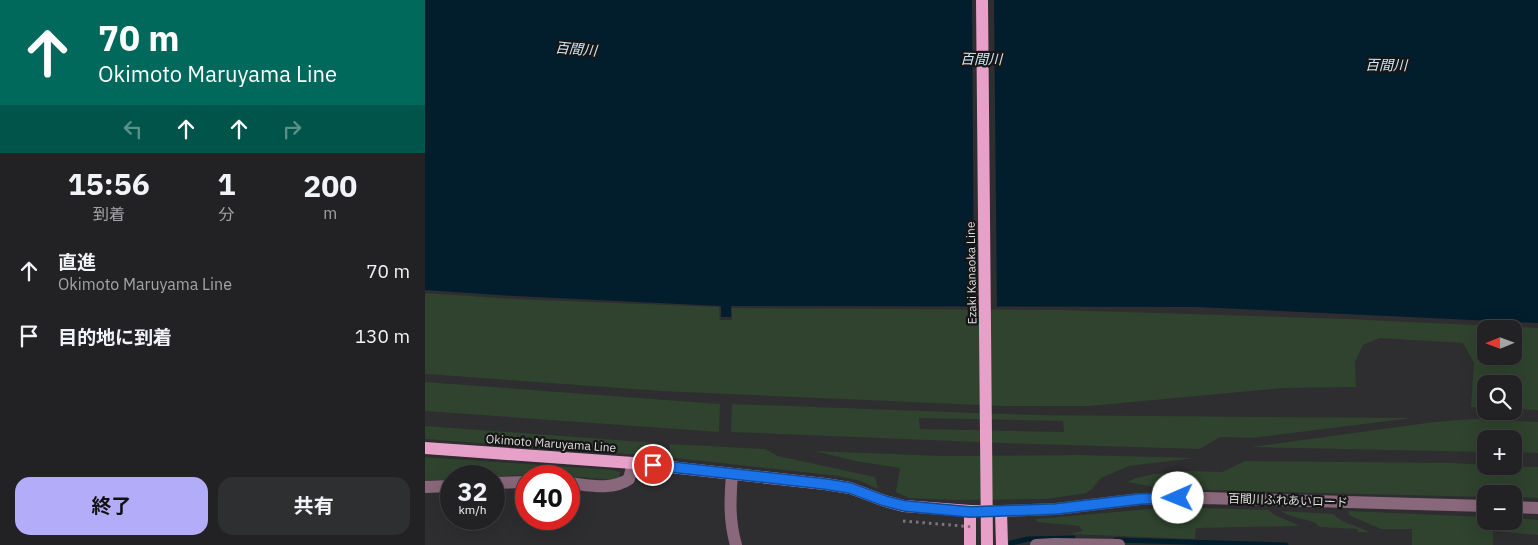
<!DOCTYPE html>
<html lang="ja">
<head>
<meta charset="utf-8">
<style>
	body { margin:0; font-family:"IBM Plex Sans","Noto Sans JP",sans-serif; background:#2e2f31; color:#f1f3f6; height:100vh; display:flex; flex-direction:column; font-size:19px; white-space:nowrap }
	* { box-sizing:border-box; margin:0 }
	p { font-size:16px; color:#a2a4a6 }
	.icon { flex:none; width:28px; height:28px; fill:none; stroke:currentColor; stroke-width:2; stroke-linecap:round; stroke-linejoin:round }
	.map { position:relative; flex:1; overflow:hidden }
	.panel { display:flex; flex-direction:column; background:#222224; width:425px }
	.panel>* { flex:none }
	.hud { background:#00695c; color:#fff; overflow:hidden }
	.needle { width:32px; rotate:269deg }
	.controls { position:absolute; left:1052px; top:320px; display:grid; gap:10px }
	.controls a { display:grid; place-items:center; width:45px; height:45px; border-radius:10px; background:#222224; box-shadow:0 5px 20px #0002,0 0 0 1px #3f3f41; font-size:25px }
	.speed { position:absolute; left:15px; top:465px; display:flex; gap:10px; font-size:25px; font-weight:700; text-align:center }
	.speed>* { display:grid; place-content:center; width:65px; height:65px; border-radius:50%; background:#222224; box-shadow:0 5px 20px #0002,0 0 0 1px #3f3f41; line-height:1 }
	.speed small { font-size:12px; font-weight:400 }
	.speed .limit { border:8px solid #d22; background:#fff; color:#111 }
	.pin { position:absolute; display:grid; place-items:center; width:42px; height:42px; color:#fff; margin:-21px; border:2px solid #fff; border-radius:50%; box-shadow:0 1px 5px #0007 }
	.me { position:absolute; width:55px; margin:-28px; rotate:269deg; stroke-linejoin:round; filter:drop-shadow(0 0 4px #0008) }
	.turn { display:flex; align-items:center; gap:18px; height:105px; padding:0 15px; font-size:22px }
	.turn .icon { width:65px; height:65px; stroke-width:2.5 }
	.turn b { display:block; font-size:35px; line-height:42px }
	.lanes { display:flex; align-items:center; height:48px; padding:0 15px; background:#0003; justify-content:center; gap:25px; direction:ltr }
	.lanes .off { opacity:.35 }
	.eta { display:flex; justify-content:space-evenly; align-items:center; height:85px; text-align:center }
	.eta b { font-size:30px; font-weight:700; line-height:35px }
	.cta { display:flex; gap:10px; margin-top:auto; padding:10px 15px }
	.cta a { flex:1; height:58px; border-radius:15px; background:#b3adf9; color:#111; font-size:20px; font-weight:700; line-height:58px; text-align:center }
	.cta a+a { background:#2e2f31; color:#f1f3f6 }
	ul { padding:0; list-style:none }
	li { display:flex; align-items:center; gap:15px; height:65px; padding:0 15px }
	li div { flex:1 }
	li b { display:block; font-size:19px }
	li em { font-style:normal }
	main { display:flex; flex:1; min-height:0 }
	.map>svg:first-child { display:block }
	.green { fill:#2f432e; fill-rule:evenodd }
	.water { fill:#021e2c }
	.pier { fill:#2e2d30 }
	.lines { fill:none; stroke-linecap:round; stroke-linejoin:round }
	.stream { stroke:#021e2c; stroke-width:5 }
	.minor { stroke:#8a687b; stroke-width:12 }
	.major { stroke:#e7a1c9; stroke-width:12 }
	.path-bridge { stroke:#79787b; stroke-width:3; stroke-dasharray:2.5 4; stroke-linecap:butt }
	.major-bridge { stroke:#e7a1c9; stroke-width:12 }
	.route-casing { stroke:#114b97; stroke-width:12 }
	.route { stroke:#1a73e8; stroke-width:9 }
	.labels { text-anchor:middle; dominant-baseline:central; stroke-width:4.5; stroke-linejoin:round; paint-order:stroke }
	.street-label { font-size:12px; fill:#dededf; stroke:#161617 }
	.water-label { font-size:14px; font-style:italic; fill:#cfe8f7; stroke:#161617 }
</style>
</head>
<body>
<main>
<section class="panel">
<div class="hud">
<div class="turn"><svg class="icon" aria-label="ahead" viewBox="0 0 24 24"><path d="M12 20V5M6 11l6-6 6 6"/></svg><div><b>70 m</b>Okimoto Maruyama Line</div></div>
<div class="lanes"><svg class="icon off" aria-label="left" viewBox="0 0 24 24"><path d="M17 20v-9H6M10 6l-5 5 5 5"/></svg><svg class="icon" aria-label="ahead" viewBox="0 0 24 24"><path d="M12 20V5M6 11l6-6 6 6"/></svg><svg class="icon" aria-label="ahead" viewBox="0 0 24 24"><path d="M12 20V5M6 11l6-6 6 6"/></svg><svg class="icon off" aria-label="right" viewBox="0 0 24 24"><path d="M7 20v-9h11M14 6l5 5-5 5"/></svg></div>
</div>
<div class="eta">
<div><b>15:56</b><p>到着</p></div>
<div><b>1</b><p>分</p></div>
<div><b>200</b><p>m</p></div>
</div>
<ul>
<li><svg class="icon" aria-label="ahead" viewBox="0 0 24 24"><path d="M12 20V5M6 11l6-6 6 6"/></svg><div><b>直進</b><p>Okimoto Maruyama Line</p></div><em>70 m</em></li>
<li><svg class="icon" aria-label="arrive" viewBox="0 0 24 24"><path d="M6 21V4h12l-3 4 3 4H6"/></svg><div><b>目的地に到着</b></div><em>130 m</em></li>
</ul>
<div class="cta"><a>終了</a><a>共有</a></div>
</section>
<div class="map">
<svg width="1113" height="545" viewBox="0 0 1113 545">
	<rect width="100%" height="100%" fill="#2e2d30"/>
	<g class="green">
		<path d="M0 293 89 299 294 307 295 320H307V308L636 310 923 319 1113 328V410L1089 409V384H1061V408L1046 407 1049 363 1038 343 955 338 938 345 930 362 931 387 859 388 665 406H576L236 391 0 374ZM1061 329H1089V356H1061Z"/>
		<path d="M0 382 295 404 294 432 0 411Z"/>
		<path d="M307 404 608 415 987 418 827 438 795 437 775 449 576 443 306 432ZM494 418 638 421 639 432 495 429Z"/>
		<path d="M1049 419 1113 422V453L1089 452V439H1061V452L826 447 1009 422Z"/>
		<path d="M0 426 232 443 230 447 231 456 0 439Z"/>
		<path d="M245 444 340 449 353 456 450 477 453 489 436 481 413 476 241 457 245 453Z"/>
		<path d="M390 451 517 456 655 455 770 458 704 466 676 478 667 489 661 493 622 499 530 500 484 498 471 492 475 468 430 461Z"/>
		<path d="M0 457 188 470 195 472 194 478 190 480 116 474 69 477 26 476V480L0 481Z"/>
		<path d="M820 461 1028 463 1061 465V466L1113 467V498L1089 497V494H1061V497L739 489 702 482 711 478 729 474 766 471 797 472Z"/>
		<path d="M748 507 843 510 850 515 875 526 771 528 770 539 644 534 658 531 654 526 612 522 611 519Z"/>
		<path d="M856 511 908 514C918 524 932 525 944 532H933L932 529 895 527 889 522 863 515Z"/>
		<path d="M923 511 1061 517V521H1089V518L1113 520V535L1068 531V545H987V529H956L924 515Z"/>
	</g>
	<path class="water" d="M0 0H1113V323L772 307 306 306V317H296V306L90 296 0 290Z"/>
	<path class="pier" d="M547 0H569L572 309H549Z"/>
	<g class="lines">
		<g class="stream">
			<path d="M691 540 861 545"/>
			<path d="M586 543 603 539 648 538"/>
		</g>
		<g class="minor">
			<path d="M307 474C305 499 304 521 311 545"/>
			<path d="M69 483 101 482"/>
			<path d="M144 483C163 485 187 491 204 479L208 463"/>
			<path d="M0 487 26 486"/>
			<path d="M1089 507 1113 508"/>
			<path d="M576 511 631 509 715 499 781 498 1061 506"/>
			<path d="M611 545 630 544 694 545"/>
		</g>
		<g class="major">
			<path d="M0 448 208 463 400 484 425 488 460 501 479 506 545 511H576L577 545"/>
			<path d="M545 511V545"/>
		</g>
		<path class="path-bridge" d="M478 521 549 527"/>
		<path class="major-bridge" d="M557 0 562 545"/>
	</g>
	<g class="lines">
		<defs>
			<path id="route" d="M228 465 400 484 425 488 460 501 480 506 545 512 631 509 715 499 753 498"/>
		</defs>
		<use href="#route" class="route-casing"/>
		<use href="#route" class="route"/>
	</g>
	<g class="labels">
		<g class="street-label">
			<text transform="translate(546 273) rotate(-91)">Ezaki Kanaoka Line</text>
			<text transform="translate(126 443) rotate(4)">Okimoto Maruyama Line</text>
			<text transform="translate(863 500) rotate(2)">百間川ふれあいロード</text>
		</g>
		<g class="water-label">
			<text transform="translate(151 49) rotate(5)">百間川</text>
			<text transform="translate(556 59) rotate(1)">百間川</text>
			<text transform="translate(961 65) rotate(1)">百間川</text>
		</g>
	</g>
</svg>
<div class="controls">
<a><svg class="needle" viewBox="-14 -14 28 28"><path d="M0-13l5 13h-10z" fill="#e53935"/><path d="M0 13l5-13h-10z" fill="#a2a4a6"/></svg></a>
<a><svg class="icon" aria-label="search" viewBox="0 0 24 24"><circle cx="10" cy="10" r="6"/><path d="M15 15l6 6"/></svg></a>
<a>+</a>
<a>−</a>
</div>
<div class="speed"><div>32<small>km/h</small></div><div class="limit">40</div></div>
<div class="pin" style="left:228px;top:465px;background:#d93025"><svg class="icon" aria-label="arrive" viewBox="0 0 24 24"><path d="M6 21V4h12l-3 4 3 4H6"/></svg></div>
<svg class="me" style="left:753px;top:498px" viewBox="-20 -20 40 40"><circle r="19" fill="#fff"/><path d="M0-13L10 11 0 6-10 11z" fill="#1a73e8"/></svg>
</div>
</main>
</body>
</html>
